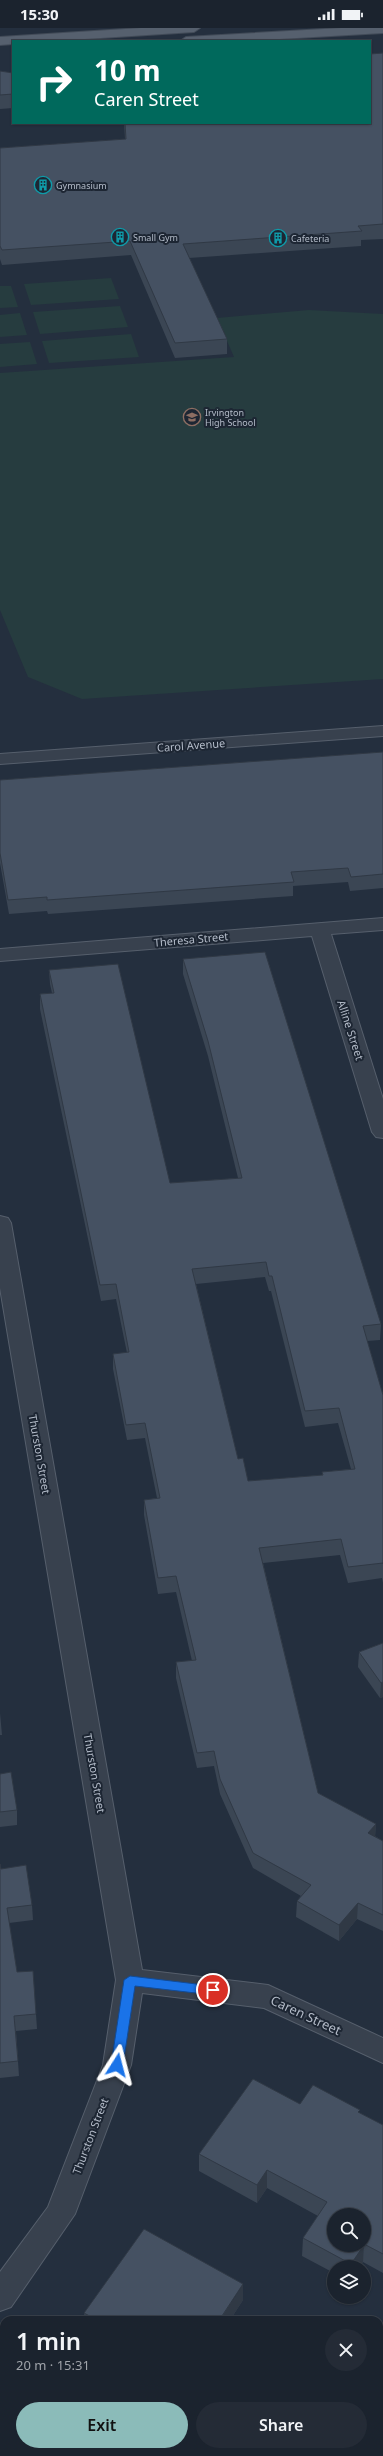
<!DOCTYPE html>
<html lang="en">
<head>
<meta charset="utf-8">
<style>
	body { margin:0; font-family:"Noto Sans",sans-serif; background:#242b36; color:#f1f3f6; height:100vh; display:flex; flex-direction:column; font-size:15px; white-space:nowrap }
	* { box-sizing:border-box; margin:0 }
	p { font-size:13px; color:#a0a4aa }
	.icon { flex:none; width:22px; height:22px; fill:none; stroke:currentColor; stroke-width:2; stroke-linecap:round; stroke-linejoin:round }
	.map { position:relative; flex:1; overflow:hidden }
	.side { position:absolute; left:0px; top:2288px; width:383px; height:140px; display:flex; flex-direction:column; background:#1b232e; border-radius:12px 12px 0 0; box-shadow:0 1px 3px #0004,0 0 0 1px #39404a }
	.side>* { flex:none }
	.banner { position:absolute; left:12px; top:12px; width:359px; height:84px; border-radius:0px; box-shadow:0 1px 3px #0004,0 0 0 1px #39404a; background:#00695c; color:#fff; overflow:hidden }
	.fabs { position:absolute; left:327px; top:2180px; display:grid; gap:8px }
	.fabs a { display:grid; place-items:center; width:44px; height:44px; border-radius:50%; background:#1b232e; box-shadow:0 1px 3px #0004,0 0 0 1px #39404a; font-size:20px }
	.pin { position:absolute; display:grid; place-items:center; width:34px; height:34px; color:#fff; margin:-17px; border:2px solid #fff; border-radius:50%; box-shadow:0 1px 4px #0007 }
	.me { position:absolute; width:44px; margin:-22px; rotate:9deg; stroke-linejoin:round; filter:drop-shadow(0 0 3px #0008) }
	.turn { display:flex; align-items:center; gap:14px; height:84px; padding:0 16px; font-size:18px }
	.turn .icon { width:52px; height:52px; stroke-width:2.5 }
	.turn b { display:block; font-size:28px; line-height:34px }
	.round { display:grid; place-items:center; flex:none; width:42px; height:42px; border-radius:21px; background:#242b36 }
	.headline { display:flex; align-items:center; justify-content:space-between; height:68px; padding:0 16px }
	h1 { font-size:24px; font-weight:600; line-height:30px }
	.button { display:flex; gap:8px; margin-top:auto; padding:8px 16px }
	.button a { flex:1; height:46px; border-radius:24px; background:#8bbbb9; color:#111; font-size:16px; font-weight:600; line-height:46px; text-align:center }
	.button a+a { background:#242b36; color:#f1f3f6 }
	.status { display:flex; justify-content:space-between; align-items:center; height:28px; padding:0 20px; background:#1b232e; direction:ltr }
	.status svg { height:11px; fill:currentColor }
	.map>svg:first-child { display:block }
	.green { fill:#263c3f }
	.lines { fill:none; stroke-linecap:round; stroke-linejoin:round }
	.minor-casing { stroke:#565f6c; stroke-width:2 }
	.major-casing { stroke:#414a57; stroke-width:2 }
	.minor { fill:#38414e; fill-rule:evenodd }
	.major { fill:#56606e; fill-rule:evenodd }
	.wall { fill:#3b4654; fill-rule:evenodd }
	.shaded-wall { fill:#303945 }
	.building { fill:#455162; stroke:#303945; fill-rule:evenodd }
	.route { fill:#1a73e8; stroke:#114b97 }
	.labels { text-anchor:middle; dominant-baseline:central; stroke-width:4; stroke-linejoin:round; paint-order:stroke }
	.far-poi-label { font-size:9px; fill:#b4bcc9; stroke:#1d2633; text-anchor:start }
	.street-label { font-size:11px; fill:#b4bcc9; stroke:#1d2633 }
	.near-street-label { font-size:13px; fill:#b4bcc9; stroke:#1d2633 }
</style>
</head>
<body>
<div class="status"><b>15:30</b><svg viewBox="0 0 49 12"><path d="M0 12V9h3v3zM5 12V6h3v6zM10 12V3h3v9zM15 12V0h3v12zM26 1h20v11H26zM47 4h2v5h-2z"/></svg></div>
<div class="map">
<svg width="383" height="2428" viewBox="0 0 383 2428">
	<rect width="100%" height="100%" fill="#242f3e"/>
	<g class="green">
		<path d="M111 250 119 271 31 277 24 256Z"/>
		<path d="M0 258H11L18 279 0 280Z"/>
		<path d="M120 278 128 299 40 306 33 284Z"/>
		<path d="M309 282 383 286V651L82 671 28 649 0 582V345L234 329 217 290Z"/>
		<path d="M20 285 27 307 0 309V287Z"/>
		<path d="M131 306 139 329 49 335 42 313Z"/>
		<path d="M30 314 37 336 0 339V316Z"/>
	</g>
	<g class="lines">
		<defs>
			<g id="minor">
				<path d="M383 698V708L0 736V726Z"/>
				<path d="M383 890V902L331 906 383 1071V1110L376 1109 372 1104 312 908 0 933V921Z"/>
				<path d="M0 1188 8 1190 11 1195 142 1942 268 1957 383 2010V2035L264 1980 142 1965 131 2037 75 2186 11 2279 0 2283V2244L48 2179 103 2037 116 1952 0 1260Z"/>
				<path d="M0 2409 4 2411V2424H21L23 2428H0Z"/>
			</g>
			<g id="major">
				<path d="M141 0H200L194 4 54 13H13V16L0 17V9Z"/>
				<path d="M341 0H383V5L245 13H180L186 9Z"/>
			</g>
		</defs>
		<use href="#minor" class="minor-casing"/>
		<use href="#major" class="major-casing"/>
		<use href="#minor" class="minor"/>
		<use href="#major" class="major"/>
	</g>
	<g class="wall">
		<path d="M383 25V211L361 212V218L189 230 227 311V326L175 330 131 227 2 237 0 231V120L125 111 124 95H370Z"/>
		<path d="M0 43 13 45V80L0 81Z"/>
		<path d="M383 724V860L350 863 348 854 293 858V868L48 886 47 883 9 886 0 835V752Z"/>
		<path d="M183 931 381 1296 380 1312 367 1313 383 1367V1555L382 1550 348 1555 340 1527 263 1535 318 1765 376 1796 375 1808 383 1813V1903L357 1891 339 1913 296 1889 297 1873 301 1868 253 1840 220 1766 214 1738 197 1740 176 1650V1634L192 1633 176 1564 158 1566 144 1487V1472L157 1470 145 1410 127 1412 113 1341V1326L127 1325 116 1271 101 1273 40 981V966L52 965 50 956 49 942 170 1155 238 1150 208 1028 183 946ZM265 1249 269 1263H271L305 1399 338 1395 351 1441 322 1444V1447L248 1453 238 1431 196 1256Z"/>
		<path d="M383 1615V1669L380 1670 358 1639 359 1624Z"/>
		<path d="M0 1685 2 1707H0Z"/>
		<path d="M0 1746 17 1782V1797L0 1799Z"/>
		<path d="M0 1836 1 1841 32 1877 33 1892 9 1895 17 1944 36 1986 37 2001 16 2003 19 2048 0 2050Z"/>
		<path d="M300 2076 359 2085 383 2097V2245L363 2234 360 2239H334V2245L302 2228 303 2210 318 2188 267 2160 257 2175 199 2143V2126Z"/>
		<path d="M243 2272 230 2292H85L84 2285Z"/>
		<path d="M297 2424H379L383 2428H304Z"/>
	</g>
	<g class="shaded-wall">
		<path d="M383 1654V1669L380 1670 381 1655Z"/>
		<path d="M376 1796 375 1812 368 1805Z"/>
		<path d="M358 1875 357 1891 339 1913V1897Z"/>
		<path d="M267 2142V2160L257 2175V2157Z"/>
		<path d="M364 2216 363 2234 360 2239H351V2236Z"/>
		<path d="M243 2256V2272L230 2292H220Z"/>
	</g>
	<g class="building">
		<path d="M383 25V196L358 198 362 203 183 216 227 311 175 315 130 213 2 222 0 218V120L126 111 125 95H370V26Z"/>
		<path d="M0 43 13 45V66L0 67Z"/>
		<path d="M383 724V846L351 849 348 840 291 844 294 854 47 872V869L8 872 0 825V752Z"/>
		<path d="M265 924 381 1296 363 1298 383 1367V1536V1535L348 1539 341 1511 259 1520 318 1765 376 1796 368 1805 383 1813V1887L358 1875 339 1897 297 1873 311 1857 253 1825 220 1751 214 1723 197 1725 176 1634 196 1632 176 1548 158 1550 144 1472 160 1470 145 1395 126 1397 113 1326 129 1324 116 1256 100 1257 40 966 54 965 49 942 118 936 170 1155 242 1150 208 1013 183 931ZM266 1234 269 1248H272L305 1383 339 1380 355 1441 322 1444 323 1447 248 1453 243 1430 238 1431 192 1241Z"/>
		<path d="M383 1615V1654L381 1655 359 1624Z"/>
		<path d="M11 1744 17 1782 0 1784V1746Z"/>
		<path d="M0 1836 1 1841 26 1837 32 1877 7 1880 17 1944 33 1943 36 1986 14 1988 18 2033 0 2035Z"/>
		<path d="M253 2051 300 2076 313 2057 360 2082 358 2084 383 2097V2226L364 2216V2187H334V2217H364L351 2236 303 2210 327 2174 267 2142 257 2157 199 2126Z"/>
		<path d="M144 2201 243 2256 220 2291 221 2292H97L84 2285Z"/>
		<path d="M379 2334 383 2336V2428H332L325 2424H379Z"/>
	</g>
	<path class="route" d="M130 1948 213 1958 219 1962 213 1967 135 1958 123 2037 117 2042 111 2037 124 1952Z"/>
	<defs>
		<symbol id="building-ring" viewBox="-11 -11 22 22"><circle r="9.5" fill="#1d2633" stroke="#0f9aa8" stroke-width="1.5"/><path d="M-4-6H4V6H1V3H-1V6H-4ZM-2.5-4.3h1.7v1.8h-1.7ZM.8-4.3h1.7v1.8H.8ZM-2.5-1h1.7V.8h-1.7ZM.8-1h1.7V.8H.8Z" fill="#0f9aa8"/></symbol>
		<symbol id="school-ring" viewBox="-11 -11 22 22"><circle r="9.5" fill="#1d2633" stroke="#8d6e63" stroke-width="1.5"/><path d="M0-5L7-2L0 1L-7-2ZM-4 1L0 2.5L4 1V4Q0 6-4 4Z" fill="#8d6e63"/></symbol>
	</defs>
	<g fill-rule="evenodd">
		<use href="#building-ring" x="33" y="147" width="20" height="20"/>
		<use href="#building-ring" x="110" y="199" width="20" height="20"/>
		<use href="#building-ring" x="268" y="200" width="20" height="20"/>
		<use href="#school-ring" x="182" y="379" width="20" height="20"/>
	</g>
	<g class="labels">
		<g class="far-poi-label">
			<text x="56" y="157">Gymnasium</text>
			<text x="133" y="209">Small Gym</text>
			<text x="291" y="210">Cafeteria</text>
			<text x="205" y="384">Irvington<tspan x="205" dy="10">High School</tspan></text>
		</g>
		<g class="street-label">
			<text transform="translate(191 717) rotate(-4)">Carol Avenue</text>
			<text transform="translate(191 911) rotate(-5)">Theresa Street</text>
			<text transform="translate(351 1002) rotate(72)">Alline Street</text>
			<text transform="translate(40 1426) rotate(80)">Thurston Street</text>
			<text transform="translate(95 1745) rotate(80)">Thurston Street</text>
			<text transform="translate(90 2108) rotate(-69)">Thurston Street</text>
		</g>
		<g class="near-street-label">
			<text transform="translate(306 1987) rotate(25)">Caren Street</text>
		</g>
	</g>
</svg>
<div class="fabs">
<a><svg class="icon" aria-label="search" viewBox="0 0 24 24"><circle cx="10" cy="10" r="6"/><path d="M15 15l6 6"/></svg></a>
<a><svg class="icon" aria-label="layers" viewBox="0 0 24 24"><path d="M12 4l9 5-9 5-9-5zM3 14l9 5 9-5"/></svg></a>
</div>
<div class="pin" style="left:213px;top:1962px;background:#d93025"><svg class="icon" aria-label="arrive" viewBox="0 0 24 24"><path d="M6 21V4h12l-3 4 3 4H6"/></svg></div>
<svg class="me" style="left:117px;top:2037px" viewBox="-20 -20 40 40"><path d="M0-17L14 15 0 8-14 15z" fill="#1a73e8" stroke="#fff" stroke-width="4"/></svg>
<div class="banner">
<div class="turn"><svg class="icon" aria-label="right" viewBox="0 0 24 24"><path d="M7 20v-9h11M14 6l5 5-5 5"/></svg><div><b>10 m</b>Caren Street</div></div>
</div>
<section class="side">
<div class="headline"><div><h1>1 min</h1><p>20 m · 15:31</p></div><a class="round"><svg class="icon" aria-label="close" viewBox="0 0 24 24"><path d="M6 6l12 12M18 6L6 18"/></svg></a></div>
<div class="button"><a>Exit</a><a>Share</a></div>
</section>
</div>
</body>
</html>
